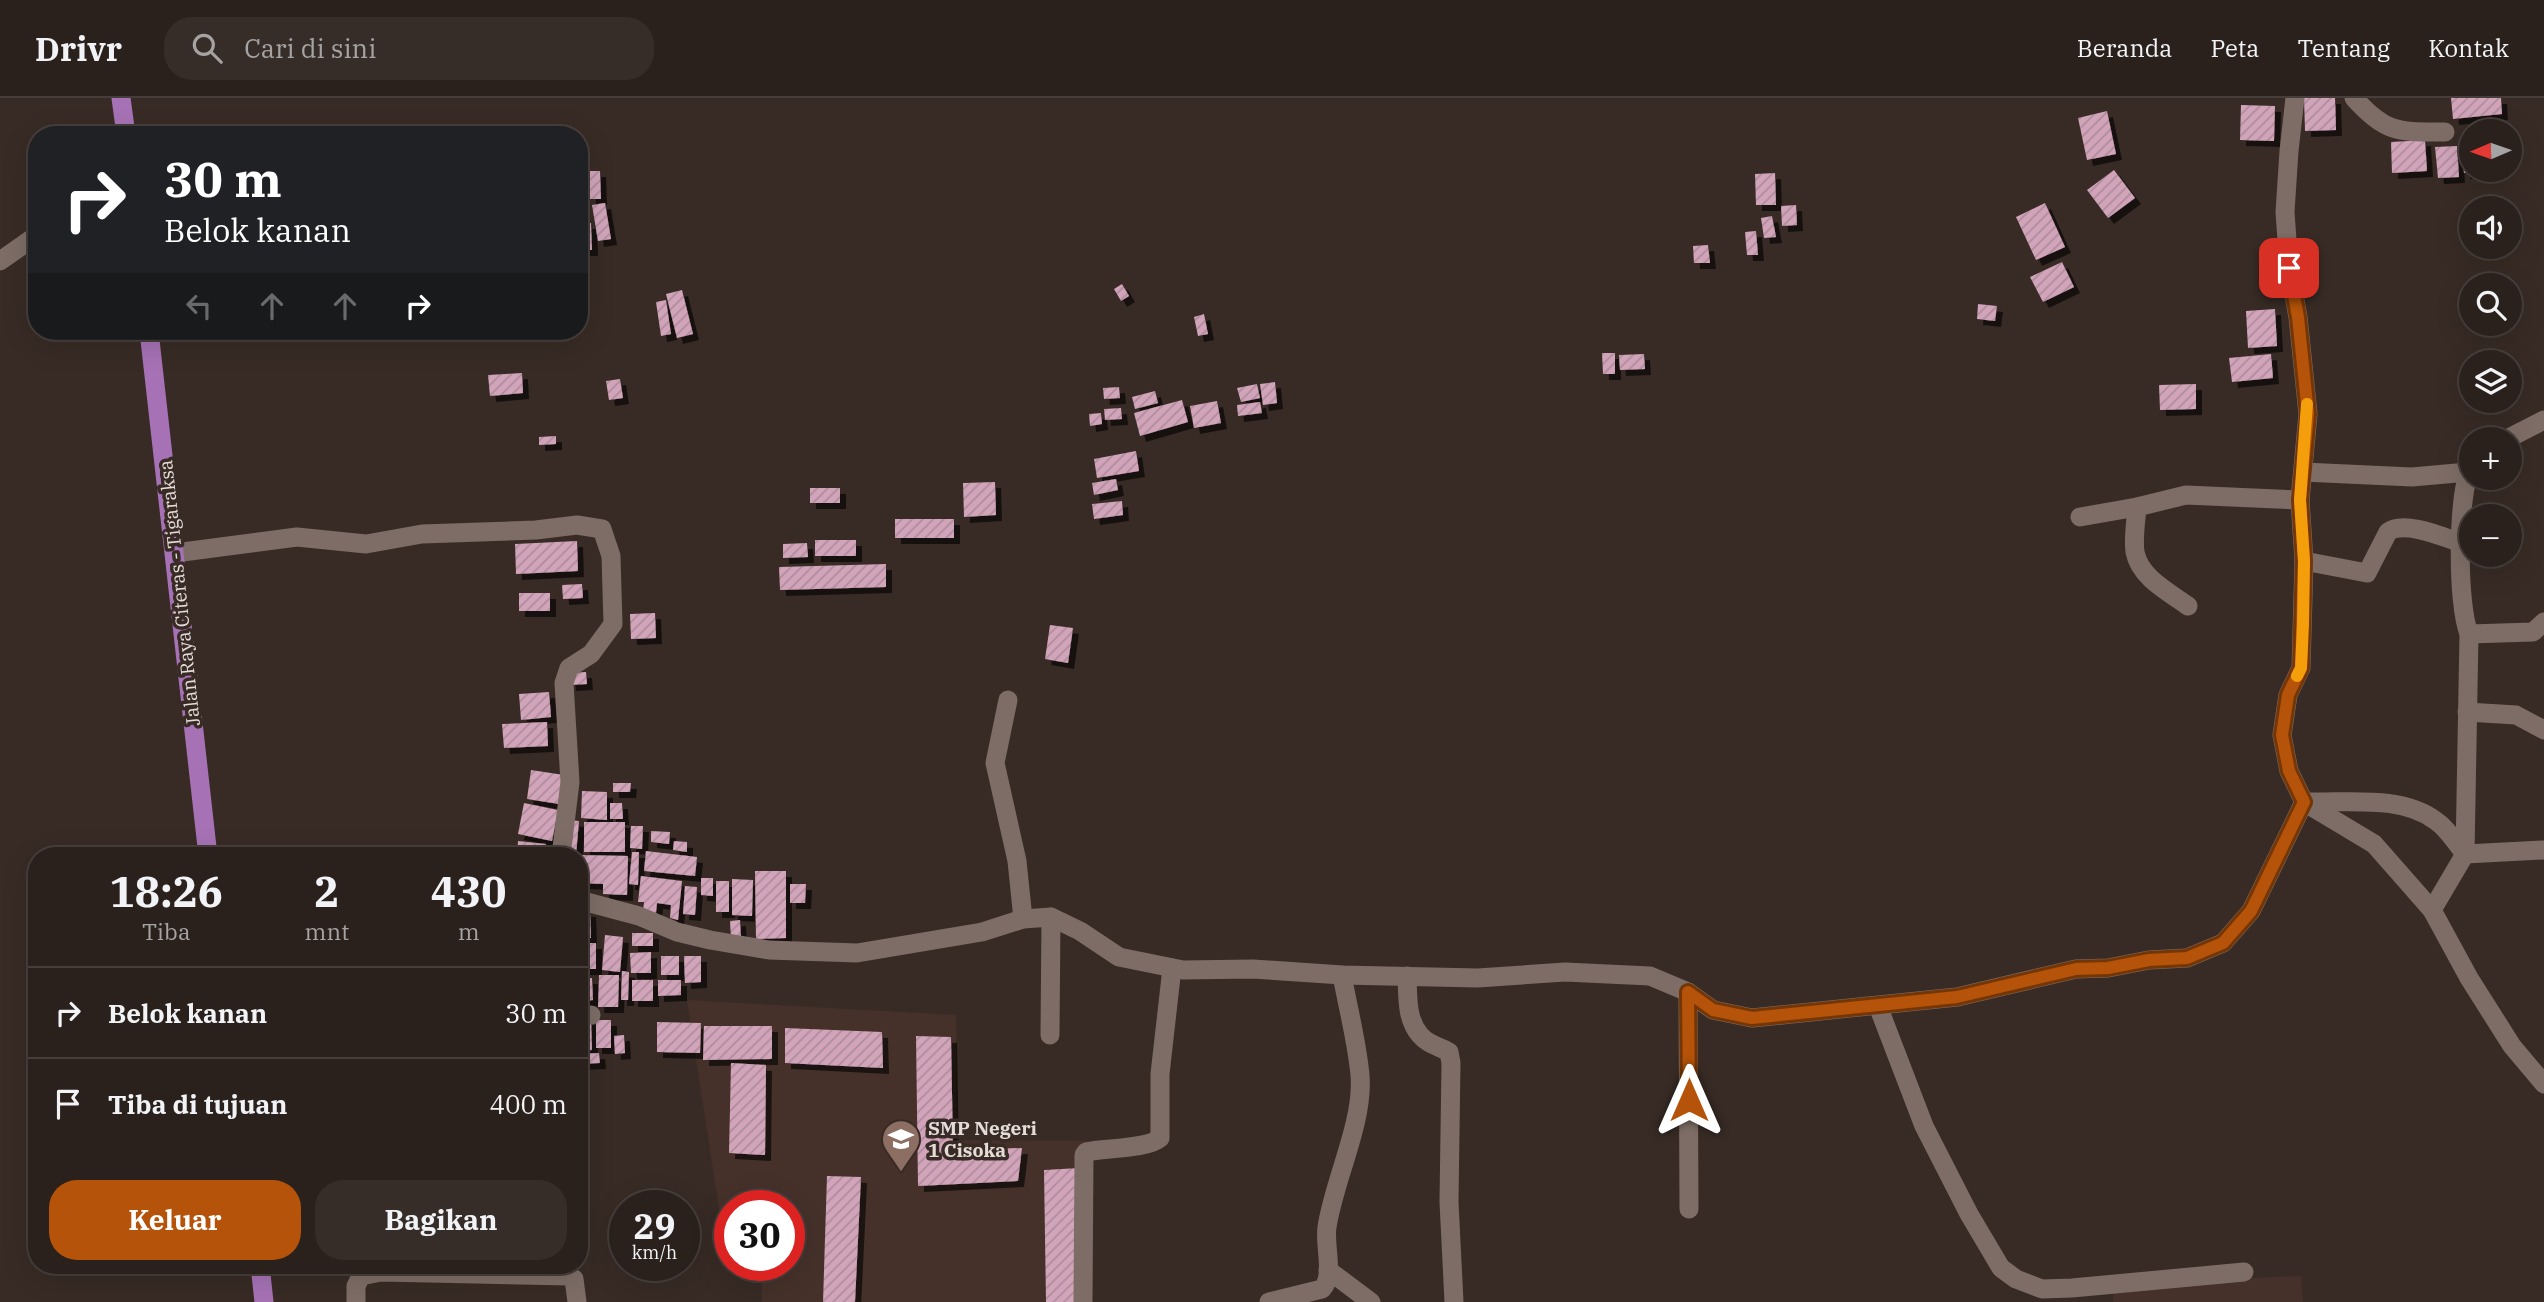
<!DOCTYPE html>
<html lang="id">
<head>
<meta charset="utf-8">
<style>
	body { margin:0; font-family:"IBM Plex Serif",serif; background:#362d29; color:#f1f3f6; height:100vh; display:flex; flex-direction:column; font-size:26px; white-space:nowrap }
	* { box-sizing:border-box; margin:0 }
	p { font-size:23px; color:#a5a3a3 }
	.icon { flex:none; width:38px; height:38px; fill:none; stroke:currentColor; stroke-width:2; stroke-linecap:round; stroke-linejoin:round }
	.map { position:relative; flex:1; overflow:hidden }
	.drawer { position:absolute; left:28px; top:749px; width:560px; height:427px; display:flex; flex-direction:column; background:#2a201c; border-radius:28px; box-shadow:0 7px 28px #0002,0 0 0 2px #463e3b }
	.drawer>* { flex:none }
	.top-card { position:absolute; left:28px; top:28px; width:560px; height:214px; border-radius:28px; box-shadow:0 7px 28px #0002,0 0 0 2px #463e3b; background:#202124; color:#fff; overflow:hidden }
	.needle { width:46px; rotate:268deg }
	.buttons { position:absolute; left:2459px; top:21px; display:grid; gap:14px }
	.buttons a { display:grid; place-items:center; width:63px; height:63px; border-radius:50%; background:#2a201c; box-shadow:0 7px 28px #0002,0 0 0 2px #463e3b; font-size:35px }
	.speed { position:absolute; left:609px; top:1092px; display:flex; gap:14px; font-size:35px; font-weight:700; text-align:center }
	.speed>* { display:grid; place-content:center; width:91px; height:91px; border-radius:50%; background:#2a201c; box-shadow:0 7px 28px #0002,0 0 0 2px #463e3b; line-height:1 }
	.speed small { font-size:18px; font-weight:400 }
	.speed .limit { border:10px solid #d22; background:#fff; color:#111 }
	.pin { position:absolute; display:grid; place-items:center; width:60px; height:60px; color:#fff; margin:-30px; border-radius:14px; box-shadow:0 4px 10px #0006 }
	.me { position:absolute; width:77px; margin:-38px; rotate:0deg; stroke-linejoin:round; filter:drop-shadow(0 0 5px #0008) }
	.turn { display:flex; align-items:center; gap:24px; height:147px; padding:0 21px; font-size:32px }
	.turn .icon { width:91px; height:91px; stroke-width:2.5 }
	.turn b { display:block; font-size:49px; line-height:60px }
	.lanes { display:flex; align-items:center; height:66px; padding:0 21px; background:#0003; justify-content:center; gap:35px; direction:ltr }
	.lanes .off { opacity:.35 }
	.eta { display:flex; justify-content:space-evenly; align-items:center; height:119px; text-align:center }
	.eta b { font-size:42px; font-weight:700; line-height:49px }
	.button { display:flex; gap:14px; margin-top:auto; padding:14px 21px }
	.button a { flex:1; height:80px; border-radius:28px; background:#b45309; color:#fff; font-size:28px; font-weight:700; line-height:80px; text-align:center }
	.button a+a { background:#362d29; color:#f1f3f6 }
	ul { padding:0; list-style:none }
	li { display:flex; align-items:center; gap:21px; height:91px; padding:0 21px; border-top:2px solid #463e3b }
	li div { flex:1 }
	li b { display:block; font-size:26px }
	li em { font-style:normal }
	header { display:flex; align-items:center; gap:42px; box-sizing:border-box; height:98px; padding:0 35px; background:#2a201c; border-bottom:2px solid #463e3b }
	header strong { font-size:33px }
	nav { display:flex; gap:38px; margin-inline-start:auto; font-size:24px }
	.search { width:490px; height:63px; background:#362d29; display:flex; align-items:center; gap:18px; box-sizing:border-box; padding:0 24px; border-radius:28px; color:#a5a3a3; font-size:26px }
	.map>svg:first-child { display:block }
	.built { fill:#45312a }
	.building { fill:url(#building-hatch); filter:url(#shadow) }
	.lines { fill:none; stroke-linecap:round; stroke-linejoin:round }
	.minor { stroke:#7d6d66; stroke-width:19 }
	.primary { stroke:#a672b5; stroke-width:19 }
	.route-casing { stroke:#753606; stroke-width:18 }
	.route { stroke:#b45309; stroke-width:12 }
	.slow { stroke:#f59e0b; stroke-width:12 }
	.labels { text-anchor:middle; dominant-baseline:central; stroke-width:7; stroke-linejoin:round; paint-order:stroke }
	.street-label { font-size:19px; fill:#e5dcd8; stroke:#382b25 }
	.poi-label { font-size:19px; font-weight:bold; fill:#e5dcd8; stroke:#382b25; text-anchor:start }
</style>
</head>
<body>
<header>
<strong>Drivr</strong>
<div class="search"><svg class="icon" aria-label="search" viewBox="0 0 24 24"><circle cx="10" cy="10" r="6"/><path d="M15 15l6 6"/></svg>Cari di sini</div>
<nav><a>Beranda</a><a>Peta</a><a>Tentang</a><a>Kontak</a></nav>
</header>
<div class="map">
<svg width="2544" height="1204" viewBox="0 0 2544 1204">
	<defs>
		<pattern id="building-hatch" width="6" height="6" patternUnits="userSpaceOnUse" patternTransform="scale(1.75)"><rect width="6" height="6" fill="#d1a4ba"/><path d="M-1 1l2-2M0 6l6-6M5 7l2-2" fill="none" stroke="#ae8c9c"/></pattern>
		<filter id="shadow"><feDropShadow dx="6" dy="6" stdDeviation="0" flood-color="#0009"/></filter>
	</defs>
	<rect width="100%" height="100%" fill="#382b25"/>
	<g class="built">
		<path d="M687 902 956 917 957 1042 1089 1043 1090 1204H762L761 1167H789V1108H730V1116L720 1117Z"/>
		<path d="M2301 1178 2303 1204H2113L2114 1186Z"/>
	</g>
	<g class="building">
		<path d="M2304 0H2335L2336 32 2305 33Z"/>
		<path d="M2451 0H2501L2502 16 2453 21Z"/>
		<path d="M2241 7 2275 8 2274 43 2240 42Z"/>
		<path d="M2107 13 2116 56 2087 62 2078 20Z"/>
		<path d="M2471 38V72H2487V74L2464 75 2462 39Z"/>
		<path d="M2425 42 2427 73 2392 75 2391 44Z"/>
		<path d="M2457 48 2459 79 2438 80 2435 49Z"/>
		<path d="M2114 72 2135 100 2108 120 2087 92Z"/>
		<path d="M588 73H600L601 101H590Z"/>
		<path d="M1775 75 1776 107H1756L1755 76Z"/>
		<path d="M605 105 611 141 598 143 592 107Z"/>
		<path d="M2045 105 2065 149 2036 162 2016 119Z"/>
		<path d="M1796 107 1797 127 1782 128 1781 108Z"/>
		<path d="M1772 118 1776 139 1764 140 1761 120Z"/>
		<path d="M579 125H591L592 152H579Z"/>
		<path d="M1756 133 1758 157H1747L1745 134Z"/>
		<path d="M1708 147 1710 165H1694L1693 148Z"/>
		<path d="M2062 164 2074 189 2043 204 2030 179Z"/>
		<path d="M1122 186 1129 198 1121 203 1114 191Z"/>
		<path d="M682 192 693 236 677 240 666 196Z"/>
		<path d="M666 202 671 236 661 238 656 204Z"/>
		<path d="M1978 206 1997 208 1995 223 1977 221Z"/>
		<path d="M2275 211 2277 248 2248 250 2246 213Z"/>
		<path d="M1204 216 1208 236 1198 238 1194 219Z"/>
		<path d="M1602 255H1615V276H1603Z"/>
		<path d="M1644 256 1645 271 1620 272 1619 257Z"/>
		<path d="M2271 256 2273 280 2232 284 2229 260Z"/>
		<path d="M522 275 523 295 490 298 488 277Z"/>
		<path d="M620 281 623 300 609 302 606 283Z"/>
		<path d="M1275 284 1277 305 1263 307 1260 286Z"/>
		<path d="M1257 286 1260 300 1241 304 1237 290Z"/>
		<path d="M2196 286V311L2160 312 2159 287Z"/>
		<path d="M1119 289 1120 300 1104 301 1103 290Z"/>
		<path d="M1155 293 1158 305 1135 311 1132 299Z"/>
		<path d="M1182 302 1188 324 1140 338 1134 315Z"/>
		<path d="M1217 303 1221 325 1194 330 1190 308Z"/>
		<path d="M1260 304 1262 315 1238 318 1237 307Z"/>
		<path d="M1121 310 1122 321 1105 322 1104 311Z"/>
		<path d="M1101 315 1102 326 1090 328 1089 316Z"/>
		<path d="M556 338V346L539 347V339Z"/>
		<path d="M1136 353 1139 373 1097 380 1094 361Z"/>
		<path d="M1116 381 1118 392 1094 397 1092 385Z"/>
		<path d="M995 384 996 417 964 419 963 385Z"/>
		<rect x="810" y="390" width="30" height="15"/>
		<path d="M1122 403 1123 417 1094 421 1092 406Z"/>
		<rect x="895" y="421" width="59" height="19"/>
		<rect x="815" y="442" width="41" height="16"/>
		<path d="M577 443 578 473 516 476 515 446Z"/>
		<path d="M807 445 808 459 783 460V446Z"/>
		<path d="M886 466V489L780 492 779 469Z"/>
		<path d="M582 486 583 500 563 501 562 487Z"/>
		<rect x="519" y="495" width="31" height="18"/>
		<path d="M655 515 656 540 631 541 630 516Z"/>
		<path d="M1050 527 1073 530 1068 565 1045 561Z"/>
		<path d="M586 574 587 586 570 587 569 575Z"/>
		<path d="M549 594 551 619 521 622 519 596Z"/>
		<path d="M547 624 548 648 504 650 502 626Z"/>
		<path d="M531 672 564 677 559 706 527 701Z"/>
		<path d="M613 685H631L630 694H613Z"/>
		<path d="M582 693 607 694V722L581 720Z"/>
		<path d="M524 705 558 712 552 743 518 736Z"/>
		<path d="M610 705H622L623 721H610Z"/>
		<path d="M569 722 579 723 576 757 566 756Z"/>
		<rect x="584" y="724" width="41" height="30"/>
		<path d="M631 728H643L642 751 630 750Z"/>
		<path d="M651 733 670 734 669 746 651 744Z"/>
		<path d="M518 743 546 746 545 758H517Z"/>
		<path d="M674 743 687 744V754L673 752Z"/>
		<path d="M646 753 697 759 695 778 644 773Z"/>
		<path d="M632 754H639L638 787 629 786Z"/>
		<path d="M579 757 628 758 627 797 603 796V786L579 785Z"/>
		<path d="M755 773H786V840L756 841Z"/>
		<path d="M641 778 682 783 678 822 670 820 671 807 657 805 656 815 643 813 644 804H638Z"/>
		<path d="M701 780H713V798L701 797Z"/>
		<path d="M732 781 753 782 752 818 732 817Z"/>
		<rect x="716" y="783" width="13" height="31"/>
		<path d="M790 786H806L805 805H790Z"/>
		<path d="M685 788 697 789 695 817 683 816Z"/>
		<path d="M579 813H590L591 840H579Z"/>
		<path d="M740 822 741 841H731L730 823Z"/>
		<rect x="632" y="835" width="21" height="13"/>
		<path d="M605 837 623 839 620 874 602 872Z"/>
		<rect x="579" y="845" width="17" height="26"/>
		<path d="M651 854V875H631L630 855Z"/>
		<rect x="661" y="858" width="18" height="19"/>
		<path d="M684 858H701V884L685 885Z"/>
		<path d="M622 873 629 874 628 902H621Z"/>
		<path d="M599 877H619L618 909H598Z"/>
		<path d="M583 880H592L593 902 584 903Z"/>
		<rect x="632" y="882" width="21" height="21"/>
		<path d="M658 882H681V897L658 898Z"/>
		<path d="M579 921H591L592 952 579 953Z"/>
		<rect x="596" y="922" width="15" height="28"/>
		<path d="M657 924 701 925 700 955 657 954Z"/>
		<path d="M704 928H772V961L703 962Z"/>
		<path d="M785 930 882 934 883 970 785 965Z"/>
		<path d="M624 937 625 955 615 956 614 938Z"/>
		<path d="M916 938 951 939 953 1052 1022 1050 1018 1083 918 1088Z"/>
		<path d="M599 955 600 965 579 966V956Z"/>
		<path d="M731 965 766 967 765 1057 729 1055Z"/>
		<path d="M1079 1070 1080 1204H1046L1044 1072Z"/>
		<path d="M827 1078 861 1079 855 1204H823Z"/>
	</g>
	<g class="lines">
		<g class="minor">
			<path d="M2295 0 2289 53 2285 114 2289 170 2298 219 2308 316 2300 402 2304 463 2301 570 2288 597 2282 637 2289 673 2304 704 2374 746 2432 812 2469 880 2512 948 2544 986"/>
			<path d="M2354 0C2386 36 2399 34 2445 34"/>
			<path d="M0 163 37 137"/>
			<path d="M2507 341 2544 322"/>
			<path d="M2303 374 2412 379 2468 374"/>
			<path d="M2080 419 2137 409"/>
			<path d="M175 455 297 439 366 446 422 436 536 432 577 427 602 431 611 458 613 526 591 556 569 570 564 585 570 684 561 758"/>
			<path d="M2304 463 2367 475 2388 434C2404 422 2443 439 2461 445"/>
			<path d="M2188 508C2169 494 2140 480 2135 454 2133 440 2136 423 2137 409L2186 397 2300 402"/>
			<path d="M2469 536 2533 534 2544 524"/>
			<path d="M1008 602 995 665 1017 763 1023 821"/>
			<path d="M2467 614 2516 617 2544 632"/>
			<path d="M2309 704C2349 705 2402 697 2436 723 2447 730 2456 745 2465 756L2544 752"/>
			<path d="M579 802 639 818 677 834 710 842 769 852 857 855 982 834 1023 821 1051 819 1080 833 1119 859 1183 872 1253 871 1342 877 1478 880 1565 874 1650 878 1688 894 1713 912 1752 920 1957 899 2076 871 2108 870 2149 862 2187 860 2223 845 2251 813 2304 704"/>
			<path d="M2432 812 2465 756 2469 536C2457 505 2457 399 2471 368"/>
			<path d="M1407 878C1408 898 1406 921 1420 937 1427 946 1440 949 1449 954L1451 965 1449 1104 1454 1204"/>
			<path d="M1688 894 1689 1111"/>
			<path d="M1878 908 1924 1028 1969 1116 2001 1170 2016 1181 2042 1191 2072 1190 2244 1174"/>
			<path d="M579 918 591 917"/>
			<path d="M1050 937 1051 819"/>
			<path d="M1328 1172 1371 1204"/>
			<path d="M356 1204V1188L361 1178 381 1174 569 1178 574 1181 577 1204"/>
			<path d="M1083 1204 1084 1057 1086 1054C1104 1050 1148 1051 1160 1040V976L1172 870"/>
			<path d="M1269 1204 1322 1191C1335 1178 1324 1147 1327 1129 1334 1082 1364 1024 1360 977 1357 944 1348 910 1342 877"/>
		</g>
		<g class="primary">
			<path d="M121 0 126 37"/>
			<path d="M149 233 208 758"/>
			<path d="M260 1167 264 1204"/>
		</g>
	</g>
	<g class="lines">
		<defs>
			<path id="route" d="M1689 1002 1688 894 1713 912 1752 920 1957 899 2076 871 2108 870 2149 862 2187 860 2223 845 2251 813 2304 704 2289 673 2282 637 2288 597 2301 570 2304 463 2300 402 2308 316 2298 219 2289 170"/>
		</defs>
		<use href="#route" class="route-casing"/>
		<use href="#route" class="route"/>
		<path class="slow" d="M2297 578 2301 570 2303 526 2304 463 2300 402 2307 306"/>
	</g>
	<defs>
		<symbol id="school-pin" viewBox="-11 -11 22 30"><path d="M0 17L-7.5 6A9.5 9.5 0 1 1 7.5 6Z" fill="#8d6e63" stroke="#382b25"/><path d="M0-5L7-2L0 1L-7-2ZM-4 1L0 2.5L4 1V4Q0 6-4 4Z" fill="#fff"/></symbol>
	</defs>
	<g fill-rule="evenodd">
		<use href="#school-pin" x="879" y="1019" width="44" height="60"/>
	</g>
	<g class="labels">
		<g class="street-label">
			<text transform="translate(179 495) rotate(-96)">Jalan Raya Citeras - Tigaraksa</text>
		</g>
		<g class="poi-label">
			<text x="928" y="1030">SMP Negeri<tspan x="928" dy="22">1 Cisoka</tspan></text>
		</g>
	</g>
</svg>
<div class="buttons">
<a><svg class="needle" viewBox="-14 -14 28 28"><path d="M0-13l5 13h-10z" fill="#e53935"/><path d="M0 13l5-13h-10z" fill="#a5a3a3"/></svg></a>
<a><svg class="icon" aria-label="sound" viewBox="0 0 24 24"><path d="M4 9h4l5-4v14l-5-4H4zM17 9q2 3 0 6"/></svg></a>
<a><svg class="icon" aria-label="search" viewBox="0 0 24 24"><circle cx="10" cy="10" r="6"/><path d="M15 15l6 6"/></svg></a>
<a><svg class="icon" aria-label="layers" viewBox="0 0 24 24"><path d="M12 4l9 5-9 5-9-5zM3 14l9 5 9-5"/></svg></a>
<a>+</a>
<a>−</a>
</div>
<div class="speed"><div>29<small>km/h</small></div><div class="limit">30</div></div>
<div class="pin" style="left:2289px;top:170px;background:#d93025"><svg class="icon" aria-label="arrive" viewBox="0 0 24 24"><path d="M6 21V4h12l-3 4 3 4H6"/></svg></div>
<svg class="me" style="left:1689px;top:1002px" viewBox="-20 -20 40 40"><path d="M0-17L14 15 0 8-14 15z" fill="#b45309" stroke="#fff" stroke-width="4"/></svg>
<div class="top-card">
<div class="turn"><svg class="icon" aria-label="right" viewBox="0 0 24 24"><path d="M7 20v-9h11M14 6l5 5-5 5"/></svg><div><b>30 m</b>Belok kanan</div></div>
<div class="lanes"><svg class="icon off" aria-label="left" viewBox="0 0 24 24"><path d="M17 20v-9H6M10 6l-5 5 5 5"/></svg><svg class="icon off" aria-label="ahead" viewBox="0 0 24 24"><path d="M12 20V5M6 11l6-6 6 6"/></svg><svg class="icon off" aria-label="ahead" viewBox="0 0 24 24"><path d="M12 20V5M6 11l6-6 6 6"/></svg><svg class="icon" aria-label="right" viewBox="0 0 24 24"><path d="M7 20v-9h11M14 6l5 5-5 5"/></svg></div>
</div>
<section class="drawer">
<div class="eta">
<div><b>18:26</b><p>Tiba</p></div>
<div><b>2</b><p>mnt</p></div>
<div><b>430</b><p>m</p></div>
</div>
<ul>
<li><svg class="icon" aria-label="right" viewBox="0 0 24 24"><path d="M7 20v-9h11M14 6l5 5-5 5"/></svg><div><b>Belok kanan</b></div><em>30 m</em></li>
<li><svg class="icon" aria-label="arrive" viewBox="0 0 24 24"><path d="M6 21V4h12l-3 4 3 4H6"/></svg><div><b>Tiba di tujuan</b></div><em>400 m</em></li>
</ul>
<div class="button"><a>Keluar</a><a>Bagikan</a></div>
</section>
</div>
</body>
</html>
